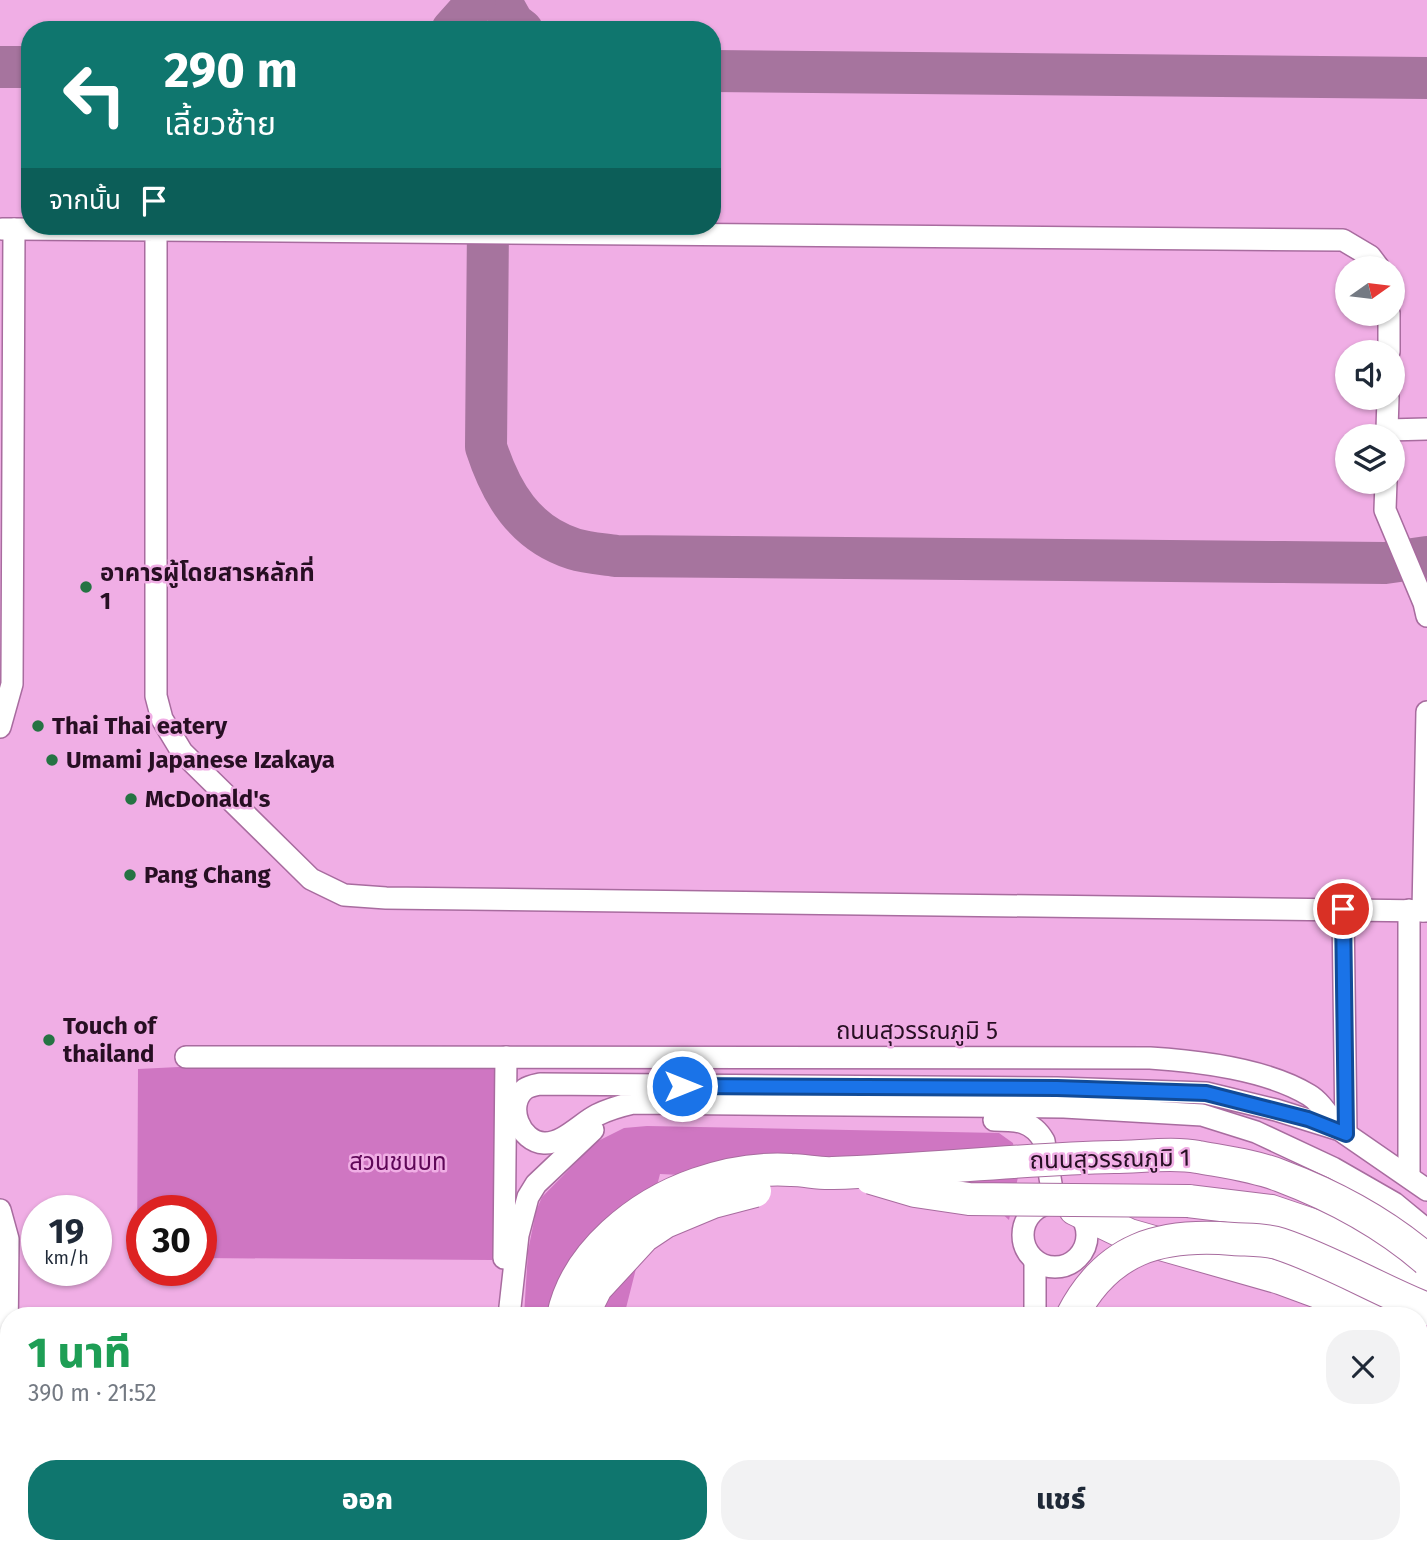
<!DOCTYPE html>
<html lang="th">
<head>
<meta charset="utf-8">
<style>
	body { margin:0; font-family:"Fira Sans","Noto Sans Thai",sans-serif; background:#f2f2f3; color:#1f2937; height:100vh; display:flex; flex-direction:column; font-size:26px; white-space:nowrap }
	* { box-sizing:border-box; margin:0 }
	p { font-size:23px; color:#747a83 }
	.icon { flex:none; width:38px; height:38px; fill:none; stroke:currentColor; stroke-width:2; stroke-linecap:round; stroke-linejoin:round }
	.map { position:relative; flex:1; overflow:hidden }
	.sheet { position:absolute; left:0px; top:1307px; width:1428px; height:247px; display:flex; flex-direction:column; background:#fff; border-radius:28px 28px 0 0; box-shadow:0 2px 5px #0004 }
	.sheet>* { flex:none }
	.banner { position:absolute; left:21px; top:21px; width:700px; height:214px; border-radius:28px; box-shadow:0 2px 5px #0004; background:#0f766e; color:#fff; overflow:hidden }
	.needle { width:46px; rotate:76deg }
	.controls { position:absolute; left:1335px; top:256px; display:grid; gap:14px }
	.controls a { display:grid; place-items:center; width:70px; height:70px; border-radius:50%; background:#fff; box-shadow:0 2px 5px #0004; font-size:35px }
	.speed { position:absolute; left:21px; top:1195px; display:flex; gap:14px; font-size:35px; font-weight:700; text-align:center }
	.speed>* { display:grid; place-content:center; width:91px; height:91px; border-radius:50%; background:#fff; box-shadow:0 2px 5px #0004; line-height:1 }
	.speed small { font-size:18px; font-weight:400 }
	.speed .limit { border:10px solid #d22; background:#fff; color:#111 }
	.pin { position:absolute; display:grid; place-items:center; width:60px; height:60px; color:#fff; margin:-30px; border:4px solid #fff; border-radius:50%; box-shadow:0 2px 7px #0007 }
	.me { position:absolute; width:77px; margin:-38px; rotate:90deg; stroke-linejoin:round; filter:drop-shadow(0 0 5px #0008) }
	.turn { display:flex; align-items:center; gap:24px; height:147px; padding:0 28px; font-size:32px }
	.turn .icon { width:91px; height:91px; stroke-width:2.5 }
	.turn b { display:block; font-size:49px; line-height:60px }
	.then { display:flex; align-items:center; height:66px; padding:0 28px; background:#0003; gap:14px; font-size:26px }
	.round { display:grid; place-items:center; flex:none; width:74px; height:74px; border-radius:28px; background:#f2f2f3 }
	.headline { display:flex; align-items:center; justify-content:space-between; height:119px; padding:0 28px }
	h1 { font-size:42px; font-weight:800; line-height:52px; color:#1e9e55 }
	.primary-button { display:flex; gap:14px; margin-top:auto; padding:14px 28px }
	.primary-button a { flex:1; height:80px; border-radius:28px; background:#0f766e; color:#fff; font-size:28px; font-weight:800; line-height:80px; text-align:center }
	.primary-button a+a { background:#f2f2f3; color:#1f2937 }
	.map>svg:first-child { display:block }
	.green { fill:#cf76c2 }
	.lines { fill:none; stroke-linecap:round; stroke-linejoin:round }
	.taxiway { stroke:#a6749e; stroke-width:42 }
	.minor-casing { stroke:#a86c9f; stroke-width:24 }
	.highway-casing { stroke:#a86c9f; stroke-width:34 }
	.minor { stroke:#fff; stroke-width:21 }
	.highway { stroke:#fff; stroke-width:32 }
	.highway-bridge-casing { stroke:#a86c9f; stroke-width:34; stroke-linecap:butt }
	.highway-bridge { stroke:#fff; stroke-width:32 }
	.route-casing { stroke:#114b97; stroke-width:18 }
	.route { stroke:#1a73e8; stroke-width:12 }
	.poi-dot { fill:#257343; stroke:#f0aee5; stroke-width:2.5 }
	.labels { text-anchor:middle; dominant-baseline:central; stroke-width:5; stroke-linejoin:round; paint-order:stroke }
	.poi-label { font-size:24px; font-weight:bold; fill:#270f23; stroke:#f0aee5; text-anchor:start }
	.street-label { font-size:24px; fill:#270f23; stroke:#f0aee5 }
	.park-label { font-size:24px; fill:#5e0757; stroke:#f0aee5 }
</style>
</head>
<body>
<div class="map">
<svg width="1427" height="1553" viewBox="0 0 1427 1553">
	<rect width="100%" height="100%" fill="#f0aee5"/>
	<g class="green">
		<path d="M199 1066H495L496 1241 492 1260 201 1258V1211H142V1257H137L138 1069Z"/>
		<path d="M647 1126 999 1133 1013 1143 1018 1177 1009 1220 975 1189 660 1174 624 1316H524L528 1251 536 1211 542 1197 596 1142 624 1128Z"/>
	</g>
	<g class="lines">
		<g class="taxiway">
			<path d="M500 0 513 23 522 30"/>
			<path d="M452 30 469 11 475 0"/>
			<path d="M0 67H30"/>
			<path d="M712 71 1427 78"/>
			<path d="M488 226 486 447C501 493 524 533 574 549 587 553 603 554 616 556L1282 562 1385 563 1427 557"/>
		</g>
		<defs>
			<g id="minor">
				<path d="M14 229 156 230V696L162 719 182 752 311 879 344 895 386 898 1427 911"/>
				<path d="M156 230 1343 240 1370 256 1379 268"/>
				<path d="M1389 352V313"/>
				<path d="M1387 430 1388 397"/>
				<path d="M1387 436V430L1427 429"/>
				<path d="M1386 481 1385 510 1424 603 1427 616"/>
				<path d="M0 727 12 684 14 229H2"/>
				<path d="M1343 909 1346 1134"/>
				<path d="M1409 910V1176"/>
				<path d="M1423 911 1427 712"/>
				<path d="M186 1057 1150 1058C1199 1061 1268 1070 1309 1095 1321 1102 1330 1118 1338 1128"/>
				<path d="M994 1120C1016 1120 1032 1120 1044 1141L1054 1202"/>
				<path d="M1427 1190 1340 1130 1276 1110 1206 1093 1057 1088 540 1084C535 1085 529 1086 525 1089 505 1105 520 1142 544 1143 563 1144 581 1123 597 1115 609 1109 620 1106 633 1103L1064 1107 1202 1115 1256 1132 1333 1168 1394 1203 1427 1230"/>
				<circle cx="1055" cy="1235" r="32"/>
				<path d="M0 1210 8 1239 5 1553"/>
				<path d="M504 1258 506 1057"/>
				<path d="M1035 1261V1316"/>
				<path d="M509 1316 518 1235 528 1197 536 1184 593 1130"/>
				<path d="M502 1553V1545"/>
				<path d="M616 1553 619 1545"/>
				<path d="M634 1553V1545"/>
				<path d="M1035 1553V1545"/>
				<path d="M1071 1553V1545"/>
			</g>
			<g id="highway">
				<path d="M1188 1201 1271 1211 1342 1235 1427 1292"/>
				<path d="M1075 1209 1129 1235 1280 1278 1318 1292 1369 1316"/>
				<path d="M1419 1346 1427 1352"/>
				<path d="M540 1553V1545"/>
				<path d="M572 1553V1545"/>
				<path d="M1051 1553V1545"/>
			</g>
		</defs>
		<use href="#minor" class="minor-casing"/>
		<use href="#highway" class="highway-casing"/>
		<use href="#minor" class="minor"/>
		<use href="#highway" class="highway"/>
		<defs>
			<g id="highway-bridge">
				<path d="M871 1178 915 1191 969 1199 1188 1201"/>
				<path d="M563 1316C576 1253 639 1204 697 1184 728 1173 758 1168 791 1170 805 1170 819 1174 833 1173 927 1170 1020 1159 1114 1157 1139 1157 1174 1152 1198 1157 1225 1162 1256 1166 1281 1176 1334 1196 1384 1223 1427 1260"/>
				<path d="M582 1316 596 1288 644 1236 665 1222 713 1202 755 1191"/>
				<path d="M1072 1316C1107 1248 1160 1233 1233 1239 1248 1240 1266 1239 1280 1244 1331 1261 1377 1289 1427 1309"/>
			</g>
		</defs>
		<use href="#highway-bridge" class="highway-bridge-casing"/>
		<use href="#highway-bridge" class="highway-bridge"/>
	</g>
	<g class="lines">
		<defs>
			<path id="route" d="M682 1086 1057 1088 1206 1093 1308 1119 1346 1134 1343 909"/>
		</defs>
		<use href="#route" class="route-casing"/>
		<use href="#route" class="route"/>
	</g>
	<g class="poi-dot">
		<circle cx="86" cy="587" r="7"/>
		<circle cx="38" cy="726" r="7"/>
		<circle cx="52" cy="760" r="7"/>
		<circle cx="131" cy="799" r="7"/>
		<circle cx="130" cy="875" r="7"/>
		<circle cx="49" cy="1040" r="7"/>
	</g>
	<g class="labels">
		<g class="poi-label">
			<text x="100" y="573">อาคารผู้โดยสารหลักที่<tspan x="100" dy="28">1</tspan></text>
			<text x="52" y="726">Thai Thai eatery</text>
			<text x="66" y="760">Umami Japanese Izakaya</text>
			<text x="145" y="799">McDonald's</text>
			<text x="144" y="875">Pang Chang</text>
			<text x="63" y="1026">Touch of<tspan x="63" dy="28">thailand</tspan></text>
		</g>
		<g class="street-label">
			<text x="917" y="1031">ถนนสุวรรณภูมิ 5</text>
			<text transform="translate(1110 1159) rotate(-1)">ถนนสุวรรณภูมิ 1</text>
		</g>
		<g class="park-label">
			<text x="398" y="1162">สวนชนบท</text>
		</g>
	</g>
</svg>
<div class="controls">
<a><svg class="needle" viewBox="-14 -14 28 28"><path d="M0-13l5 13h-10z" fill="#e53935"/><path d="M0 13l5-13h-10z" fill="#747a83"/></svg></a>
<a><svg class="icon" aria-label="sound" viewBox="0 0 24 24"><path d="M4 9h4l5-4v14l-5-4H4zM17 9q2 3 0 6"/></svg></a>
<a><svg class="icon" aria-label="layers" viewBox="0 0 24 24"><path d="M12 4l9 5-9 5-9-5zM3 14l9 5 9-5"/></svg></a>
</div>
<div class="speed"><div>19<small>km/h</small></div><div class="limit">30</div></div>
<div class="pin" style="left:1343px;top:909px;background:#d93025"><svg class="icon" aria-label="arrive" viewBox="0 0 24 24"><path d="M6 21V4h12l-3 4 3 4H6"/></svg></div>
<svg class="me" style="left:682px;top:1086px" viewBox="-20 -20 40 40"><circle r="17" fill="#1a73e8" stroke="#fff" stroke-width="3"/><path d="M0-11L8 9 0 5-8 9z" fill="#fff"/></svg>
<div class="banner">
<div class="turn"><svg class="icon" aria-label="left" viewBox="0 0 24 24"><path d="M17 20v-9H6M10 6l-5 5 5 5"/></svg><div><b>290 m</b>เลี้ยวซ้าย</div></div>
<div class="then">จากนั้น<svg class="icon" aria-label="arrive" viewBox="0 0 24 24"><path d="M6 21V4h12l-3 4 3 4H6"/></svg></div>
</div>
<section class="sheet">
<div class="headline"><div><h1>1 นาที</h1><p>390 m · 21:52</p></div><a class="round"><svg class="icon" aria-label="close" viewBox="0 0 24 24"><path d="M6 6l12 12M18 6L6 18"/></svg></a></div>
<div class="primary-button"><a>ออก</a><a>แชร์</a></div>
</section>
</div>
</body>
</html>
